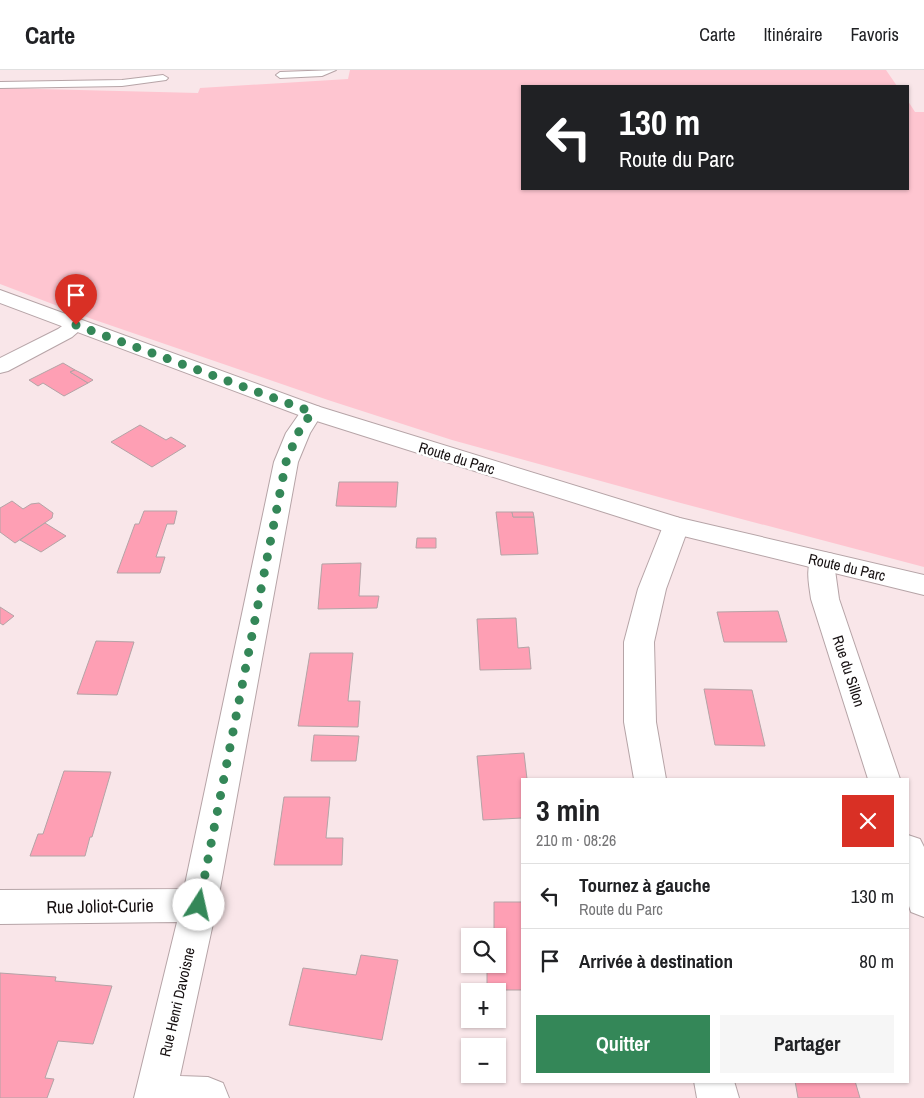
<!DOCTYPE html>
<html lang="fr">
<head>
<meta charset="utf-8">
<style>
	body { margin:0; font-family:"Archivo Narrow",sans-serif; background:#f6f6f6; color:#202124; height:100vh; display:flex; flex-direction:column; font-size:19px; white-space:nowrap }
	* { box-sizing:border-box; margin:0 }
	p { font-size:16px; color:#757577 }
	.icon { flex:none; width:28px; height:28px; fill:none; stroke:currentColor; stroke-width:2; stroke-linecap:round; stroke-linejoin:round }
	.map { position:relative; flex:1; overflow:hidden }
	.sheet { position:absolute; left:521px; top:708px; width:388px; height:305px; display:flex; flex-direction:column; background:#fff; border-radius:0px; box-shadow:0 1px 4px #0004 }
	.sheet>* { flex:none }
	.banner { position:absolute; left:521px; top:15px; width:388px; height:105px; border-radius:0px; box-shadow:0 1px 4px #0004; background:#202124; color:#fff; overflow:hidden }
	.controls { position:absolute; left:461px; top:858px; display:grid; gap:10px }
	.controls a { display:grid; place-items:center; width:45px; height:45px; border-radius:0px; background:#fff; box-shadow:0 1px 4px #0004; font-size:25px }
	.pin { position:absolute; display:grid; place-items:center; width:42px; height:42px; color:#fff; margin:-51px -21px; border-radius:50% 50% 50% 0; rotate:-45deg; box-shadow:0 0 5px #0007 }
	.pin .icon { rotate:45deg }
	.me { position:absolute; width:55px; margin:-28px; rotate:10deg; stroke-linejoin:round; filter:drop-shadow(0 0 4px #0008) }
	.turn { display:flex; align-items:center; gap:18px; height:105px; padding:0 15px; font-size:22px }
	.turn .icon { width:65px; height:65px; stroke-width:2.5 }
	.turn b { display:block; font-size:35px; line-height:42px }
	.round { display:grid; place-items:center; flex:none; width:52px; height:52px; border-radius:0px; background:#f6f6f6 }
	.headline { display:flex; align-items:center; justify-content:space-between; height:85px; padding:0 15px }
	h1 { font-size:30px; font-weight:800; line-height:38px }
	.button { display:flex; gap:10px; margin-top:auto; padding:10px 15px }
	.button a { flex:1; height:58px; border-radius:0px; background:#348758; color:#fff; font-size:20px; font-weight:800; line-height:58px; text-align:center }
	.button a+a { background:#f6f6f6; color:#202124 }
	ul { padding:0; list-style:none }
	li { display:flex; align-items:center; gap:15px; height:65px; padding:0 15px; border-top:1px solid #e0e0e0 }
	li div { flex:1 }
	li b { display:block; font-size:19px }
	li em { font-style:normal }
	header { display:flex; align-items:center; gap:30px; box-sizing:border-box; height:70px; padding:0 25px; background:#fff; border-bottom:1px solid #e0e0e0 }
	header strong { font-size:24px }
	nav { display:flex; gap:28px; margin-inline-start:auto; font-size:18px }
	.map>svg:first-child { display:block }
	.green { fill:#fec5d0 }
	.building { fill:#fe9fb4; stroke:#b4a3a6 }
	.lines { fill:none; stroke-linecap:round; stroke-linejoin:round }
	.service-casing { stroke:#b6a4a7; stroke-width:2 }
	.minor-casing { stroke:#b6a4a7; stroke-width:2 }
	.tertiary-casing { stroke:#b6a4a7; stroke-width:2 }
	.service { fill:#fff; fill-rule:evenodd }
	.minor { fill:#fff; fill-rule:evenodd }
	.tertiary { fill:#fff; fill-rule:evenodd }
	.route { stroke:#348758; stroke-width:9; stroke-dasharray:0 16.2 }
	.labels { text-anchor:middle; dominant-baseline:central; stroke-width:5; stroke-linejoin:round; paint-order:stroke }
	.street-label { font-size:15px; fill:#161011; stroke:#fff }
	.near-street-label { font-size:18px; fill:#161011; stroke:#fff }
</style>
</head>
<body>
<header>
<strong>Carte</strong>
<nav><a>Carte</a><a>Itinéraire</a><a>Favoris</a></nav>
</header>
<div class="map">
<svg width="924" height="1028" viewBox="0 0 924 1028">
	<rect width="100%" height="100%" fill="#f9e6e9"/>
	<path class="green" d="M350 0H886L897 16H522V119H908V31L915 42H924V497L677 432 452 370 328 330 92 249 0 214V18L198 23 200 18 348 9Z"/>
	<g class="building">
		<path d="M63 293 75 300 70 302 88 313 64 326 43 313 38 316 29 310Z"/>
		<path d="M75 300 83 304 93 310 88 313 70 302Z"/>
		<path d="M140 355 166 370 171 367 186 376 152 397 111 372Z"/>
		<path d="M339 412H398L396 437 336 436Z"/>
		<path d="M12 431 23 439 31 434 39 433 53 443 52 448 15 473 0 462V438Z"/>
		<path d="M144 441H177L174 454H167L156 487H165L160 503H117L135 454H139Z"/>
		<path d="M496 442H512L513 447H534L538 484 501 485Z"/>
		<path d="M512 442H533L534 447H513Z"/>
		<path d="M45 453 66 466 41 482 20 470Z"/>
		<path d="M417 468H436V478H416Z"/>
		<path d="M361 493 359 526H379L377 538 318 539 322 494Z"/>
		<path d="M0 537 14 546 3 555 0 553Z"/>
		<path d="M778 541 787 572H724L717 542Z"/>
		<path d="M516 548 518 578 529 577 531 599 480 600 477 549Z"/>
		<path d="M96 571 134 572 117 625 77 624Z"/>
		<path d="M310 583H353L348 631H360L358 657 298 656Z"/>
		<path d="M704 619 752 620 765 676 715 675Z"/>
		<path d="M314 665 359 666 356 691H311Z"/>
		<path d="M524 683 527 709H522V748L483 750 477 686Z"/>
		<path d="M64 701 111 702 92 767H90L85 786H30L38 764H43Z"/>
		<path d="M284 727H330L326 768H343L342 795H274Z"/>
		<path d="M494 832H522V920H487V894H498V866H494Z"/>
		<path d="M361 885 398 890 382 970 289 955 303 898 356 905Z"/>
		<path d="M0 903 56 907 55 911 112 916 93 974 58 971 45 1008 54 1009 47 1028H0Z"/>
		<path d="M795 1011H855L860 1028H798Z"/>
	</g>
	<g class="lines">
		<defs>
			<g id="service">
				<path d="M336 0 322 6 280 8 276 5 280 2Z"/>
				<path d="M163 5 168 8 166 10 122 16 0 18V12L122 10Z"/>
			</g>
			<g id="minor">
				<path d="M76 249 83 251 86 255 72 267 8 301 0 303V288L58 259 69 251Z"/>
				<path d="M312 335 320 337 323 342 310 363 298 392 217 835 180 1006 208 1007 223 1013 229 1028H134L177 852 0 854V820L184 819 274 392 286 363 304 337Z"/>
				<path d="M676 447 685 450 689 456 666 519 654 572 656 652 666 709H634L624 652V572L638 519 663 456 667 450Z"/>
				<path d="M823 482 833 484 836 491 835 500 839 529 900 709H868L811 529C809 513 805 499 813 484Z"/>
				<path d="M908 765 920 769 924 777V847L911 842 908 833Z"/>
				<path d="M694 1011H734L739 1028H697Z"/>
			</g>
			<path id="tertiary" d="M0 220 320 337 680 448 924 505V525L667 462 304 347 0 233Z"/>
		</defs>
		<use href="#service" class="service-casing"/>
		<use href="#minor" class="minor-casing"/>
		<use href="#tertiary" class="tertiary-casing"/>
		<use href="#service" class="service"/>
		<use href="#minor" class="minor"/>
		<use href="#tertiary" class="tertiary"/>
	</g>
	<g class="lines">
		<path class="route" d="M76 255 312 342 298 363 286 392 199 835"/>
	</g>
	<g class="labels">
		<g class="street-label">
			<text transform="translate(457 388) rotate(17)">Route du Parc</text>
			<text transform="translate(847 497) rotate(13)">Route du Parc</text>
			<text transform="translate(849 601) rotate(72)">Rue du Sillon</text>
			<text transform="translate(177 932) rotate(-77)">Rue Henri Davoisne</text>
		</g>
		<g class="near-street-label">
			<text transform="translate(100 836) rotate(-1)">Rue Joliot-Curie</text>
		</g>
	</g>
</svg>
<div class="controls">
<a><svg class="icon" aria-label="search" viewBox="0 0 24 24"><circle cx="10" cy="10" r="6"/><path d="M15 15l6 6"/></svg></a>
<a>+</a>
<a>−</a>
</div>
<div class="pin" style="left:76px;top:255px;background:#d93025"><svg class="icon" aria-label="arrive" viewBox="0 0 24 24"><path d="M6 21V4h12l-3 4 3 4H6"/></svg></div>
<svg class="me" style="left:199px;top:835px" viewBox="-20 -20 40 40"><circle r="19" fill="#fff"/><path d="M0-13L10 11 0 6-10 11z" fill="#348758"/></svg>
<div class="banner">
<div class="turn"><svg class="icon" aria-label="left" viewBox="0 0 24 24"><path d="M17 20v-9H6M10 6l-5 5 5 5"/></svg><div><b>130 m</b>Route du Parc</div></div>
</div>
<section class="sheet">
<div class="headline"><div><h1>3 min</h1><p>210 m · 08:26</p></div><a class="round" style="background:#d93025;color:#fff"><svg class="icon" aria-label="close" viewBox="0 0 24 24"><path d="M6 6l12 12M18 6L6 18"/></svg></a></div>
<ul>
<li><svg class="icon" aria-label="left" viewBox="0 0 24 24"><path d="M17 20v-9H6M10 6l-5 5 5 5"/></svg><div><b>Tournez à gauche</b><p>Route du Parc</p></div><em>130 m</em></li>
<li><svg class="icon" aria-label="arrive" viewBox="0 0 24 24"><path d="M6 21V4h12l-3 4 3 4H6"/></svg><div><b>Arrivée à destination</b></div><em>80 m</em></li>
</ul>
<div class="button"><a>Quitter</a><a>Partager</a></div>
</section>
</div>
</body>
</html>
